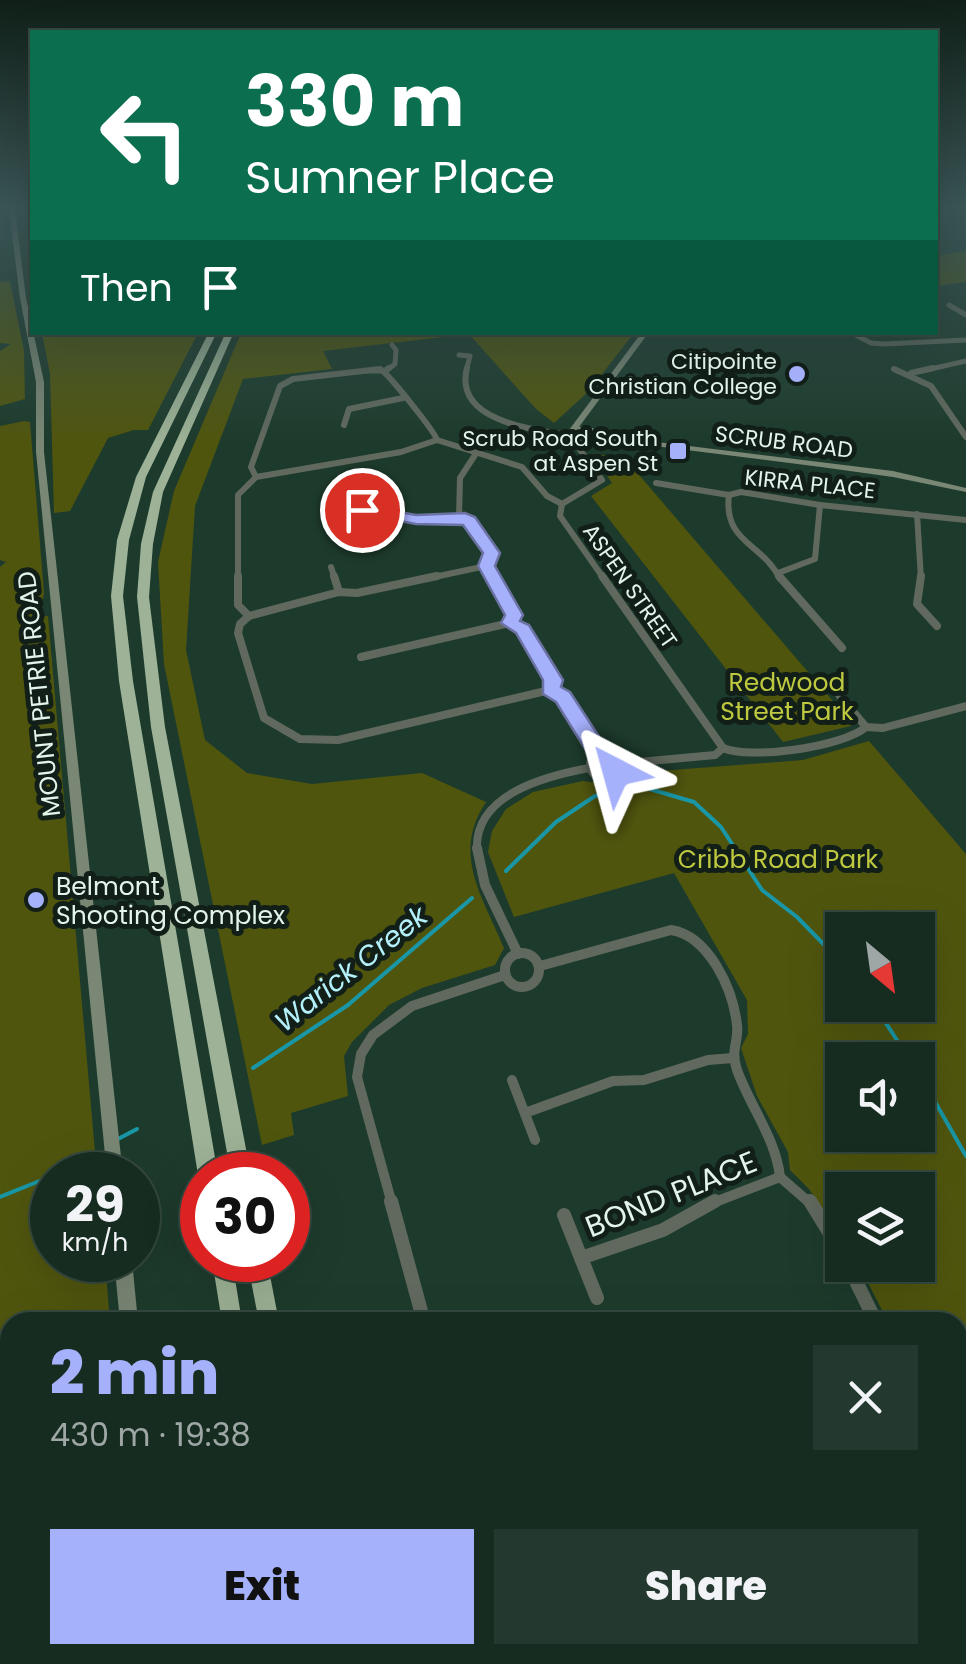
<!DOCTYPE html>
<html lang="en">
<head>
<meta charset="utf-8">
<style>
	body { margin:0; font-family:Poppins,sans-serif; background:#23382e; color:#f1f3f6; height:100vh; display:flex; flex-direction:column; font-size:38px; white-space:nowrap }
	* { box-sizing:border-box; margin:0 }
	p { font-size:32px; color:#9ea7a5 }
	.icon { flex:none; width:55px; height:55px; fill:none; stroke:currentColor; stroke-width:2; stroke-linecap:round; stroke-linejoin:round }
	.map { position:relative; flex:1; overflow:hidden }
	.sheet { position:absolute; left:0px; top:1312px; width:968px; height:352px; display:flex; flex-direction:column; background:#162c21; border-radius:30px 30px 0 0; box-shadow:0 10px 40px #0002,0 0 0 2px #35483f }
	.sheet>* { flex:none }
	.guide { position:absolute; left:30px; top:30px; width:908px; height:305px; border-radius:0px; box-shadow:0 10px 40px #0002,0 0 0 2px #35483f; background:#0b6e4f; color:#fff; overflow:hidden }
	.needle { width:65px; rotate:151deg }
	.fabs { position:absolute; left:825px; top:912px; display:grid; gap:20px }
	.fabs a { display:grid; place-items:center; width:110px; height:110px; border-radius:0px; background:#162c21; box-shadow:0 10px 40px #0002,0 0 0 2px #35483f; font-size:50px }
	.speed { position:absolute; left:30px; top:1152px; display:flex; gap:20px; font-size:50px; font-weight:700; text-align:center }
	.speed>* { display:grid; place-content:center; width:130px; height:130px; border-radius:50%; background:#162c21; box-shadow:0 10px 40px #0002,0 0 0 2px #35483f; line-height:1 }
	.speed small { font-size:25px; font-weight:400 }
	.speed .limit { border:15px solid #d22; background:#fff; color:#111 }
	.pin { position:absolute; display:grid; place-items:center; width:85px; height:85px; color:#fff; margin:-42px; border:5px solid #fff; border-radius:50%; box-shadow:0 2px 10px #0007 }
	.me { position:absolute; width:110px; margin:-55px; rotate:321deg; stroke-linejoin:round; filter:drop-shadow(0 0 8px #0008) }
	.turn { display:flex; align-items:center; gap:35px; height:210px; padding:0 50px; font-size:45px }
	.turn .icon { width:130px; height:130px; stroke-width:2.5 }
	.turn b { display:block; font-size:70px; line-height:85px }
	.then { display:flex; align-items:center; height:95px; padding:0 50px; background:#0003; gap:20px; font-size:38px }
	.round { display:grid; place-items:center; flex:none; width:105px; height:105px; border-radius:0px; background:#23382e }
	.head { display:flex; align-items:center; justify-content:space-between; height:170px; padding:0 50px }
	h1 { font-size:60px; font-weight:800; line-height:75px; color:#a6b1fc }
	.button { display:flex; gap:20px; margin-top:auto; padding:20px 50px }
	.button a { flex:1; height:115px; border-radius:0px; background:#a6b1fc; color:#111; font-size:40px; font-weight:800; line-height:115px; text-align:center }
	.button a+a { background:#23382e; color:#f1f3f6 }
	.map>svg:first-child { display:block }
	.green { fill:#50550e; fill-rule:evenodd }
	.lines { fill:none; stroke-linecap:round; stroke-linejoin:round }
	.stream { stroke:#1997a6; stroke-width:4 }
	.street-far4 { stroke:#61695e; stroke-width:5 }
	.street-far3 { stroke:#61695e; stroke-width:6 }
	.street-far2 { stroke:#61695e; stroke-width:8 }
	.street-far1 { stroke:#61695e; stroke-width:10 }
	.street { stroke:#61695e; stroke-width:14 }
	.secondary { fill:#7a8775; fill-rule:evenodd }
	.highway { fill:#9db296; fill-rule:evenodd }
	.route { fill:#a6b1fc; stroke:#6c73a4; stroke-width:2.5 }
	.poi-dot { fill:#a6b1fc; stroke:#121f18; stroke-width:4 }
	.labels { text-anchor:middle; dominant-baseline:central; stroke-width:10; stroke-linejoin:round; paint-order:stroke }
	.far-poi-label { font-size:22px; fill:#e3f5eb; stroke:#121f18; text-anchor:end }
	.far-street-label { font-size:22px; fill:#e3f5eb; stroke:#121f18 }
	.park-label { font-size:25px; fill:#bec940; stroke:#121f18 }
	.street-label { font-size:25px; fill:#e3f5eb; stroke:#121f18 }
	.poi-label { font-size:25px; fill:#e3f5eb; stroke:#121f18; text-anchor:start }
	.water-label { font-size:28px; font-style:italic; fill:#b3f0fa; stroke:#121f18 }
	.near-street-label { font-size:30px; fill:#e3f5eb; stroke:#121f18 }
</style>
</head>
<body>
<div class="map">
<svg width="966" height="1664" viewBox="0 0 966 1664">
	<rect width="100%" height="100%" fill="#1d3b2c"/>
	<g class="green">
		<path d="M966 251V282L935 286V256Z"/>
		<path d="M10 281 24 351 25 399 0 406V351L11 344 0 343V282Z"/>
		<path d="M42 333H198L148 430H134L108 438 70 511 54 513 50 374Z"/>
		<path d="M241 333H634L588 392 554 423 536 409 469 334 323 351 332 369 243 379 195 506 186 650 205 740 247 773 312 784 422 773 486 802C451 854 483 897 504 948L495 965 422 988 389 1005 352 1042 344 1056 348 1096 291 1113 294 1135 262 1145 164 664 158 562 174 491Z"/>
		<path d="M24 421 30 422 44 593 41 608 31 618 48 616 97 1175H52V1260H105L110 1322H10V1655H140V1664H0V567L6 562 0 560V426Z"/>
		<path d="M593 455H622L850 721 851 726 783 742 591 496 612 483Z"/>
		<path d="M869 741 966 854V1446L958 1450V1322H888L859 1265H918V1190H842V1238L809 1189 790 1170 788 1152 757 1096 741 1048 748 1034 747 1000 674 873 514 917 488 852 492 831 506 809 533 792 583 781 600 783 633 773 803 760ZM842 930H918V1005H842ZM842 1060H918V1135H842Z"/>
	</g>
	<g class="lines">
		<g class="stream">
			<path d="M506 871 556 822 595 796 636 785 694 802 721 827 762 890 797 917 842 963"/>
			<path d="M874 1005 910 1060"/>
			<path d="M253 1068 348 1005 472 898"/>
			<path d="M918 1072 966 1156"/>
			<path d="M118 1139 137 1129"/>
			<path d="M55 1175 95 1152"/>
			<path d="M0 1197 52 1176"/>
		</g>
		<g class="street-far4">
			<path d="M949 305 966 315"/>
			<path d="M850 332 871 343 884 344 966 340"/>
			<path d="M459 355 470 356 466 371"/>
			<path d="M894 369 897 371"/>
			<path d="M366 371H383"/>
			<path d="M386 371 395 364 396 350 392 345"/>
			<path d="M922 371 966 361"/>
		</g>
		<g class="street-far3">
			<path d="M467 368C453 421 534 430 569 435"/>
			<path d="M894 369 931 386 966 437"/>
			<path d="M385 371 389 368"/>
			<path d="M911 373 933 368"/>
			<path d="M344 425 349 409 403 398"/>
			<path d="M572 439 602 480 562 504 560 516 604 579"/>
			<path d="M475 455 460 478 459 517 475 527 491 553 486 566 495 579"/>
			<path d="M256 477 251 467 280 386 293 379 380 369C388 373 435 432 437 440"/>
			<path d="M656 483 729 495"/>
			<path d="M917 514 921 579"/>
			<path d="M328 515 362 510 433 521 459 517"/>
			<path d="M331 567 335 579"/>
			<path d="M778 573 815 559 820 505"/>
			<path d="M238 579V495L256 477 401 452 437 440 522 467 547 496 562 504"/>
			<path d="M425 579 486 566"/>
			<path d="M780 579C763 543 723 543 729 495L741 492 820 505 966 520"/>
		</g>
		<g class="street-far2">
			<path d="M238 576V605L249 616 240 624 238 633 264 718 300 739 338 740 550 690"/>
			<path d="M334 576 339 592"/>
			<path d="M494 576 514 615 510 623 523 630 553 680 550 690 563 697 600 755"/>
			<path d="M602 576 723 748"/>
			<path d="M779 576 842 648"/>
			<path d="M921 576 917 604 937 626"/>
			<path d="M249 616 339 592 357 593 437 576"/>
			<path d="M361 657 510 623"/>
			<path d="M840 696 866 727"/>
			<circle cx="603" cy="765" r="13"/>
			<path d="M618 764 715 755 723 748C750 760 843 747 866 727L883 728 966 706"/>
			<path d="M477 850C474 794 546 776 589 768"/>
		</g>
		<g class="street-far1">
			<path d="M477 848 485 885 518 954"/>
			<circle cx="522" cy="970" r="17"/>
			<path d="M540 966 671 930C709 936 733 989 737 1025 739 1043 730 1049 737 1070 750 1106 776 1139 780 1177L811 1204"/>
			<path d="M512 1080 535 1140"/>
			<path d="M525 1113 613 1081 644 1080 708 1060 733 1058"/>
			<path d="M392 1204 357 1077 361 1054 373 1035 412 1006 505 975"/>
			<path d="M710 1204 780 1177"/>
		</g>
		<g class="street">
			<path d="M391 1201 424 1322"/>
			<path d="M810 1201 842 1253"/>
			<path d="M564 1215 597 1298"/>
			<path d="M581 1258 663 1230 715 1201"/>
			<path d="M848 1265 876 1322"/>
			<path d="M958 1468 966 1464"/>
			<path d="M958 1491 966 1506"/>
			<path d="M536 1664 555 1655"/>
		</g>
		<g class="secondary">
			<path d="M9 210H15L26 298 44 382V452L123 1175H107L36 452V382L20 298Z"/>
			<path d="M642 332H649L579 427 587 426 616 437 893 471 966 488V492L893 477 821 467 615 441 576 443 565 433 569 430ZM584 431 602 437 581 438 575 434Z"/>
			<path d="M114 1260H132L138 1322H120Z"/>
			<path d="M151 1655H173L174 1664H152Z"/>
		</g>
		<g class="highway">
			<path d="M209 332H217L146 477 129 540 123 596 133 681 218 1175H202V1182L198 1175 119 681 111 596 117 540 136 477Z"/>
			<path d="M226 332H234L163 492 153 544 149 597 165 727 251 1175H231L151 727 137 597 141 544 153 492Z"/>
			<path d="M212 1260H232L242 1322H222Z"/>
			<path d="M247 1260H267L279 1322H259Z"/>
			<path d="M274 1655H300L301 1664H275Z"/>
			<path d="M318 1655H344L346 1664H320Z"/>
		</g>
	</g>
	<linearGradient id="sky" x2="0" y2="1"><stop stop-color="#102018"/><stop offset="0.47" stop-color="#3a5556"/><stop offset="1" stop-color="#3a5556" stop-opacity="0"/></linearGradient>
	<rect width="966" height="443" fill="url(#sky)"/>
	<path class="route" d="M362 505 416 515 465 513 475 517 500 553 495 566 523 615 520 621 529 625 563 680 561 687 570 692 607 749 623 754 627 772 624 777H609L605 764 592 760 556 702 543 694V680L516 633 501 623 505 615 478 566 483 553 463 525 416 524 356 513 354 510Z"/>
	<g class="poi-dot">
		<circle cx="797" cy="374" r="10"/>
		<rect x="668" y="441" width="20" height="20" rx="5"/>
		<circle cx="36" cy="900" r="10"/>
	</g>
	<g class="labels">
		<g class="far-poi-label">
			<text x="777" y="361">Citipointe<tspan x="777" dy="25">Christian College</tspan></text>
			<text x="658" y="438">Scrub Road South<tspan x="658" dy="25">at Aspen St</tspan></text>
		</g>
		<g class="far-street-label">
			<text transform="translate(784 442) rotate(7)">SCRUB ROAD</text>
			<text transform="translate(810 484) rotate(6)">KIRRA PLACE</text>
			<text transform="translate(630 586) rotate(55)">ASPEN STREET</text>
		</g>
		<g class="park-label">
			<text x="787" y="682">Redwood<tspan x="787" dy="29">Street Park</tspan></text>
			<text x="778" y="859">Cribb Road Park</text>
		</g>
		<g class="street-label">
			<text transform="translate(39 694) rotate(-96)">MOUNT PETRIE ROAD</text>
		</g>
		<g class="poi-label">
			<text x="56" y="886">Belmont<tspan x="56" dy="29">Shooting Complex</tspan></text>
		</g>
		<g class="water-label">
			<text transform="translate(351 969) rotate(-38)">Warick Creek</text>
		</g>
		<g class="near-street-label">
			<text transform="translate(671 1194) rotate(-22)">BOND PLACE</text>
		</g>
	</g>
</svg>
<div class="fabs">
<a><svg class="needle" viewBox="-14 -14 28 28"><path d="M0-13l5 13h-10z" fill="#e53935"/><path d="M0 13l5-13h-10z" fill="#9ea7a5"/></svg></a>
<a><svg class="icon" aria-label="sound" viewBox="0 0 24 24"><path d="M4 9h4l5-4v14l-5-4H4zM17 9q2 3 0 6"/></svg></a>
<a><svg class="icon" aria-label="layers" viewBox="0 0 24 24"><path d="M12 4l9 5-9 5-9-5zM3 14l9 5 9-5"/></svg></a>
</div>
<div class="speed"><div>29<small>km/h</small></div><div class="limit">30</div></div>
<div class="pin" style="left:362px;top:510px;background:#d93025"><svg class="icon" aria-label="arrive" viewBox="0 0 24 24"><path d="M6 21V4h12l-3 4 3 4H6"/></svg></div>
<svg class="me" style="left:616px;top:772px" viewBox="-20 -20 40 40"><path d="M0-17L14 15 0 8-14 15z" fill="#a6b1fc" stroke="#fff" stroke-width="4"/></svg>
<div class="guide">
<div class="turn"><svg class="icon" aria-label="left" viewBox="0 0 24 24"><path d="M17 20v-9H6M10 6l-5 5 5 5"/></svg><div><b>330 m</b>Sumner Place</div></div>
<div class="then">Then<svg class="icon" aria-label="arrive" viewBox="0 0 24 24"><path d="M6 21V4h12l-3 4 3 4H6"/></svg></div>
</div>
<section class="sheet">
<div class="head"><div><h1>2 min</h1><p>430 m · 19:38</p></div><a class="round"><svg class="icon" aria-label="close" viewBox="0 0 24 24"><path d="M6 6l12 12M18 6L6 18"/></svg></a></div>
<div class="button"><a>Exit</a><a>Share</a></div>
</section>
</div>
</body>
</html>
